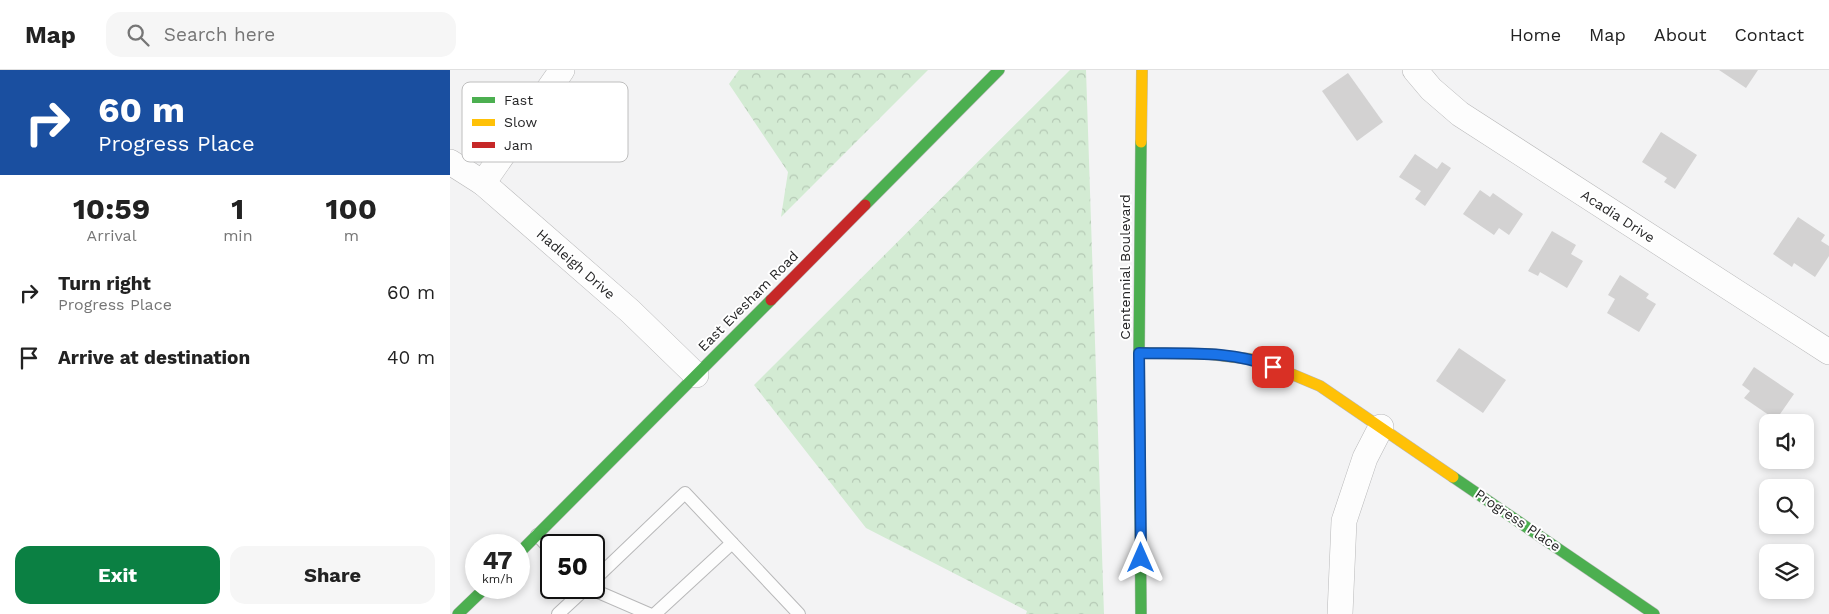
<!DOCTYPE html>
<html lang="en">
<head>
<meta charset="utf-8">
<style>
	body { margin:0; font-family:"Work Sans",sans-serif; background:#f6f6f6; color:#222; height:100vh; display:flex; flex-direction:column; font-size:19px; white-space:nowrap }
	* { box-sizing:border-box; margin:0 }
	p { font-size:16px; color:#767676 }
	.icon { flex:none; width:28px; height:28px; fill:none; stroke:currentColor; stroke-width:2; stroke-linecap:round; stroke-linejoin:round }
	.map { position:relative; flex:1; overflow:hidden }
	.side { display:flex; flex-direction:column; background:#fff; width:450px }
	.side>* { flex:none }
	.top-card { background:#1a4fa0; color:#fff; overflow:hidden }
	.fabs { position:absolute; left:1309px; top:344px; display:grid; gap:10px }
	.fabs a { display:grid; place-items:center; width:55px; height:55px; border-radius:10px; background:#fff; box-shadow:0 2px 8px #0003; font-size:25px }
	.speed { position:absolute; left:15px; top:464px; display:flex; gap:10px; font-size:25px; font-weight:700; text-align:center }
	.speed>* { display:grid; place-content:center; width:65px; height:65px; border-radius:50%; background:#fff; box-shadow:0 2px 8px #0003; line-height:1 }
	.speed small { font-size:12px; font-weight:400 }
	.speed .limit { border:2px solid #111; border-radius:8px; background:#fff; color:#111 }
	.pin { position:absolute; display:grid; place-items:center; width:42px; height:42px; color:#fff; margin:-21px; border-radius:10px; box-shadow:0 2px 8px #0006 }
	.me { position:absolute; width:55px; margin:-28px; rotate:0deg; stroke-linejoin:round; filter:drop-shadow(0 0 4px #0008) }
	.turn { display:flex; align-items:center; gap:18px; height:105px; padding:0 15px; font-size:22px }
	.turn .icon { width:65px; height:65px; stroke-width:2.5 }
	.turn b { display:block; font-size:35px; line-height:42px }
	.eta { display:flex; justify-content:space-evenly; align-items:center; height:85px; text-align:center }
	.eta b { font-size:30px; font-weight:700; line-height:35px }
	.primary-button { display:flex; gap:10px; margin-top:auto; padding:10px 15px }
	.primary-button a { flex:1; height:58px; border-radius:15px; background:#0b8043; color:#fff; font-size:20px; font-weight:700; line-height:58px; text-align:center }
	.primary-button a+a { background:#f6f6f6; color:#222 }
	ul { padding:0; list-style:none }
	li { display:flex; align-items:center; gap:15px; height:65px; padding:0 15px }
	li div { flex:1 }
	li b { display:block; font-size:19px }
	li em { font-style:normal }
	header { display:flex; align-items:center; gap:30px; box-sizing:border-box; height:70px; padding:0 25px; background:#fff; border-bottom:1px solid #e0e0e0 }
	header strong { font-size:24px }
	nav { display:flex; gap:28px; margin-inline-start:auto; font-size:18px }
	.search { width:350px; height:45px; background:#f6f6f6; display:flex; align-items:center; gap:12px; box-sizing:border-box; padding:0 18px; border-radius:15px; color:#767676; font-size:19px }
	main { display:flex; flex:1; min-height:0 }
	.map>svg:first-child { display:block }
	.forest { fill:url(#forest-crowns) }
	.building { fill:#d3d2d2 }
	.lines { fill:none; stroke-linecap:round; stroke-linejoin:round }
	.lane-casing { stroke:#b8b8b9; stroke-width:14 }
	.street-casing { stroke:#b8b8b9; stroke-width:26 }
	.fast-casing { stroke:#b8b8b9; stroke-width:12 }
	.slow-casing { stroke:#b8b8b9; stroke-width:12 }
	.jam-casing { stroke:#b8b8b9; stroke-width:12 }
	.lane { stroke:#fdfdfd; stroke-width:12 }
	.street { stroke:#fdfdfd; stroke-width:25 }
	.fast { stroke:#4caf50; stroke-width:11 }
	.slow { stroke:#ffc107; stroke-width:11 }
	.jam { stroke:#c62828; stroke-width:11 }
	.route-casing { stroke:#114b97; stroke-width:12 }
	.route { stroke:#1a73e8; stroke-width:9 }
	.labels { text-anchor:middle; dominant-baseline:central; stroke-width:4; stroke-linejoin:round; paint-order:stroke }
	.street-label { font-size:14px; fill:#262627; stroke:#fff }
	.key { fill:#fff; stroke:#bebebe; stroke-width:1 }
	.key-label { font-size:14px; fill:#262627 }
</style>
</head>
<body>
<header>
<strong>Map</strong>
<div class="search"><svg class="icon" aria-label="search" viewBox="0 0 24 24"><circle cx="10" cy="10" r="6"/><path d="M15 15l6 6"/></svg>Search here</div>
<nav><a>Home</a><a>Map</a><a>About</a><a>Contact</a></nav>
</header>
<main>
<section class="side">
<div class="top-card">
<div class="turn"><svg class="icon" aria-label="right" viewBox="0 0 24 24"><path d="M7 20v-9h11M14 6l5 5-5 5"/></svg><div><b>60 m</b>Progress Place</div></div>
</div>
<div class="eta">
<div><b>10:59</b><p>Arrival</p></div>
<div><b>1</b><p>min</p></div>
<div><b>100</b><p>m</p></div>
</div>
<ul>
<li><svg class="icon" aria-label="right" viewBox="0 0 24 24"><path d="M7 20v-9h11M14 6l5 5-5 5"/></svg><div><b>Turn right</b><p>Progress Place</p></div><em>60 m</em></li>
<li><svg class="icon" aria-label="arrive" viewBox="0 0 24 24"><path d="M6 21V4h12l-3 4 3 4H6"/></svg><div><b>Arrive at destination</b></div><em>40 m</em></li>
</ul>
<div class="primary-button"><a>Exit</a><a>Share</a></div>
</section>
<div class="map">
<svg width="1379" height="544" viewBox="0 0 1379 544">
	<defs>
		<pattern id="forest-crowns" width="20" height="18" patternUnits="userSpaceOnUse" patternTransform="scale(1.25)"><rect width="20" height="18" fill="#d3ebd3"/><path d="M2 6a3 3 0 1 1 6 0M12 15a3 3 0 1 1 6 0" fill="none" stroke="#b5c9b5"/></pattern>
	</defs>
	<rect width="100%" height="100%" fill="#f3f3f4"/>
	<g class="forest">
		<path d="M289 0H478L331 147 338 102 279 14Z"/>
		<path d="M620 0H636L654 544H576L577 541 416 458 304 315Z"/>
	</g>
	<g class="building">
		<path d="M1269 0H1308L1296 18Z"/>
		<path d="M898 3 933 52 907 71 872 21Z"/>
		<path d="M1211 62 1247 85 1225 119 1214 112 1217 108 1192 92Z"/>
		<path d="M965 84 987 99 992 92 1001 98 975 136 965 129 971 121 949 107Z"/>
		<path d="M1030 120 1040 127 1043 123 1073 144 1059 165 1049 158 1044 165 1013 144Z"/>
		<path d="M1348 147 1375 165 1371 171 1379 176V186L1365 207 1344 193 1342 197 1323 184Z"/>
		<path d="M1102 161 1126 175 1121 184 1133 191 1117 218 1090 202 1088 206 1078 201Z"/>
		<path d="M1170 205 1199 224 1196 228 1206 234 1189 262 1157 243 1165 229 1158 225Z"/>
		<path d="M1009 278 1056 310 1033 343 986 311Z"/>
		<path d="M1304 297 1344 324 1326 350 1294 328 1300 321 1292 315Z"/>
	</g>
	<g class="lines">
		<defs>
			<g id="lane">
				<path d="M87 465 101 480"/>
				<path d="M144 510 235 423 349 544"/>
				<path d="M139 518 199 544"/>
				<path d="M108 544 136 518"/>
				<path d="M205 544 282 473"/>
			</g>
			<g id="street">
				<path d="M965 0 981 19 1010 44 1379 282"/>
				<path d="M0 92 33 113 180 241 246 305"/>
				<path d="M33 113 112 0"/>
				<path d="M890 544 894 451 915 388 931 357"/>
			</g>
			<g id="fast">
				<path d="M415 135 549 0"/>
				<path d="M1003 407 1204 544"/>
				<path d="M69 483 321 230"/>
				<path d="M8 544 35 518"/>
				<path d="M691 544 689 283 691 72"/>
			</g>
			<g id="slow">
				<path d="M691 72 692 0"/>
				<path d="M689 283 759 284 808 290 870 316 1003 407"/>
			</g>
			<path id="jam" d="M321 230 415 135"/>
		</defs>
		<use href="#lane" class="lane-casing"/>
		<use href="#street" class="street-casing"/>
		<use href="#fast" class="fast-casing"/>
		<use href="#slow" class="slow-casing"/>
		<use href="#jam" class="jam-casing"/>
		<use href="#lane" class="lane"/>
		<use href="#street" class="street"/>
		<use href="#fast" class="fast"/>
		<use href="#slow" class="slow"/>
		<use href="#jam" class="jam"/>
	</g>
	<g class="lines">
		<defs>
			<path id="route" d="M691 488 689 283C734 284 782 280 823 297"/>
		</defs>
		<use href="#route" class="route-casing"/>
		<use href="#route" class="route"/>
	</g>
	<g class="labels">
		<g class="street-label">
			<text transform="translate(1168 146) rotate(33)">Acadia Drive</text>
			<text transform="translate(126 194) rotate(41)">Hadleigh Drive</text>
			<text transform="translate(675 197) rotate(-90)">Centennial Boulevard</text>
			<text transform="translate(298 231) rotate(-45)">East Evesham Road</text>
			<text transform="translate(1068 450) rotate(34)">Progress Place</text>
		</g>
	</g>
	<rect x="12" y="12" width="166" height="80" rx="8" class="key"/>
	<rect x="22" y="27" width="23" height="6" fill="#4caf50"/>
	<rect x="22" y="49" width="23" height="7" fill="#ffc107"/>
	<rect x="22" y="72" width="23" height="6" fill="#c62828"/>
	<g class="key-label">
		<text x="54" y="35">Fast</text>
		<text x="54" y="57">Slow</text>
		<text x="54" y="80">Jam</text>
	</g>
</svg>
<div class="fabs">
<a><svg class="icon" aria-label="sound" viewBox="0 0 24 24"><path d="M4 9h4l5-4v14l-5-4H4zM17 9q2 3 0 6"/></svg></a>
<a><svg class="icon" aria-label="search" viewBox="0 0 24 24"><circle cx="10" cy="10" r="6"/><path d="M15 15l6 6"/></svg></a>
<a><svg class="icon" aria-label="layers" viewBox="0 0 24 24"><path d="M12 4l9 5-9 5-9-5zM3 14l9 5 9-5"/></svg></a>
</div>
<div class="speed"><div>47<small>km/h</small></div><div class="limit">50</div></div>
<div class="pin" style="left:823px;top:297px;background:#d93025"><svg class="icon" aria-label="arrive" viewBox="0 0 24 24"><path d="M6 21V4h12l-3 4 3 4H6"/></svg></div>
<svg class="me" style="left:691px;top:488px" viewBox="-20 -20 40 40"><path d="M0-17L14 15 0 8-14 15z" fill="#1a73e8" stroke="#fff" stroke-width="4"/></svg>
</div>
</main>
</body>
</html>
